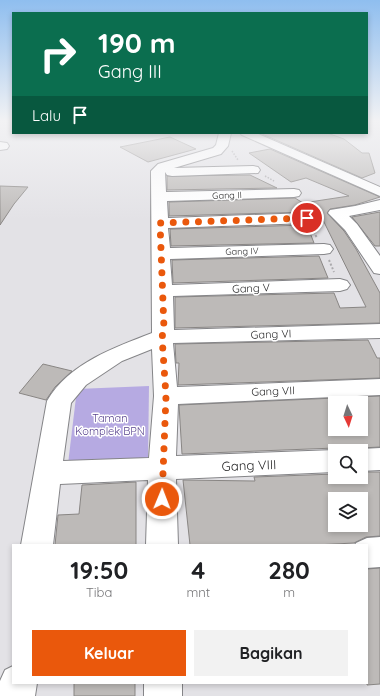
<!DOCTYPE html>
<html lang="id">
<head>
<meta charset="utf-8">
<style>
	body { margin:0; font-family:Quicksand,sans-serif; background:#f2f2f2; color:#202124; height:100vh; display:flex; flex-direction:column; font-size:15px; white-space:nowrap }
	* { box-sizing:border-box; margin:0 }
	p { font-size:13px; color:#757577 }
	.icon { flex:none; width:22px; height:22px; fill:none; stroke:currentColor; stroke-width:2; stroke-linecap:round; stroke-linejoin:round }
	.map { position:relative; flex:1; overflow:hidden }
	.details { position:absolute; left:12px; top:544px; width:356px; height:140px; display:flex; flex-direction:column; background:#fff; border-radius:0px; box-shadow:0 2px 6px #0003 }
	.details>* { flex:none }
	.banner { position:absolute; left:12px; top:12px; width:356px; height:122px; border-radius:0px; box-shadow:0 2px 6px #0003; background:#0b6e4f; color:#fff; overflow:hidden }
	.needle { width:26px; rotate:176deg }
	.tools { position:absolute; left:328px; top:396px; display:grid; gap:8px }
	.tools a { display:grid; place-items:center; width:40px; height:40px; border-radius:0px; background:#fff; box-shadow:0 2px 6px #0003; font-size:20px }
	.pin { position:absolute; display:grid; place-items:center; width:34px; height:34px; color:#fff; margin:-17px; border:2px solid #fff; border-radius:50%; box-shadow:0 1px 4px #0007 }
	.me { position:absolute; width:44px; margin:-22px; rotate:1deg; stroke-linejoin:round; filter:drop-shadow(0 0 3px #0008) }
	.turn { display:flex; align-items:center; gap:14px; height:84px; padding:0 20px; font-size:18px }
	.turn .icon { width:52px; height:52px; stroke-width:2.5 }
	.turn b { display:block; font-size:28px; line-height:34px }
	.then { display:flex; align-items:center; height:38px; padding:0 20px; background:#0003; gap:8px; font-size:15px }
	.eta { display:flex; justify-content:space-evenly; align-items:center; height:68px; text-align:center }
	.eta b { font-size:24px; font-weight:700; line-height:28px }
	.action { display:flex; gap:8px; margin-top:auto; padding:8px 20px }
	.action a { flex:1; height:46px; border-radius:0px; background:#ea580c; color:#fff; font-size:16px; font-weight:700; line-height:46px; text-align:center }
	.action a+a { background:#f2f2f2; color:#202124 }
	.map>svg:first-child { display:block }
	.green { fill:#b6aae2 }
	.building { fill:#bdbab8; stroke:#898684; fill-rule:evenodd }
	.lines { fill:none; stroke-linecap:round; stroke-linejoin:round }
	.minor-casing { stroke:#858588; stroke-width:2 }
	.major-casing { stroke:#858588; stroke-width:2 }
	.path-far1 { stroke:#abaaad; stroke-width:1.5; stroke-dasharray:1.5 1.5; stroke-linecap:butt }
	.path { stroke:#abaaad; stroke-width:2; stroke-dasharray:2 2; stroke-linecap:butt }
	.minor { fill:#fff; fill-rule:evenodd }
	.major { fill:#fff; fill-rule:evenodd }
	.route { stroke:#ea580c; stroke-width:7; stroke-dasharray:0 12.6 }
	.labels { text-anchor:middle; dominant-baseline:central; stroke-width:3; stroke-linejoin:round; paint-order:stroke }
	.far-street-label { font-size:9px; fill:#29292a; stroke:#fff }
	.street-label { font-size:11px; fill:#29292a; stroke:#fff }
	.park-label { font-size:11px; fill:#58428e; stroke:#fff }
	.near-street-label { font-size:13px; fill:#29292a; stroke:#fff }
</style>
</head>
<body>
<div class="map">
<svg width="380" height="696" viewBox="0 0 380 696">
	<rect width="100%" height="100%" fill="#e3e2e6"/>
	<path class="green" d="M149 386 148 460 68 464 77 389Z"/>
	<g class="building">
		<path d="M260 133H327L344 139 362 153H369L375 173 362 178Z"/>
		<path d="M170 137 196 149 148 162 120 147Z"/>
		<path d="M270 149 380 197 355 205 330 209 327 213 344 231 356 249 380 293V323L175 328V297L334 293 340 308 366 307 322 218 315 221 316 217 313 214 307 212 169 216V202L295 198 303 203 349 196 306 178 291 182 249 153Z"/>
		<path d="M250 175 277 188 167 190V176Z"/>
		<path d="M0 186 28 187 14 204 0 225Z"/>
		<path d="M380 212V246H375L352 217Z"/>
		<path d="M307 225 314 243 171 246 170 229Z"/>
		<path d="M319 256 328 278 173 283 172 260Z"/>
		<path d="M368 340 377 358H380V378L178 385 179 363H176L175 344Z"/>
		<path d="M43 364 72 371 55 387 46 400 19 393Z"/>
		<path d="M380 396V447L361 448 354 451H339L335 448 182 454 179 405ZM335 403H361V429H335Z"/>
		<path d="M361 472H380V536L366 537 354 543 315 545H190L183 480 255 481 254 477 335 474V477H361ZM335 499H361V525H335Z"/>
		<path d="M136 482V545H55L58 515 79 514 82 485Z"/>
		<path d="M380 568V684L367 685V569Z"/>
		<rect x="74" y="683" width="61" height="13"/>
	</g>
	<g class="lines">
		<defs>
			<g id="minor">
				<path d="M219 133H231L228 146 221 154 174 168 253 166 258 167 260 170 258 173 172 176 167 175 165 172 166 192 294 189 299 190 301 193 299 196 294 197 167 201 168 218 307 213 313 215 315 218 313 221 307 223 168 228 170 248 324 244 330 245 333 249 330 253 324 254 170 259 172 285 340 279 347 281 350 285 347 289 340 291 173 296 174 330 380 324V338L173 343 177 387 380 379V395L178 404 176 456 335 450 338 451H335V472L176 479 178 545H146L148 480 60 484 53 545H21L47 401C69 363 114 348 152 333L151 171 158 164 213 148 216 145ZM152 349 154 396 149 458 63 461 71 403 86 385 122 361Z"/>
				<path d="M0 142 7 143 9 146 7 149 0 150Z"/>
				<path d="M380 200V210L349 216 357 224 380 256V274L374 273 345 230 328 213 330 210 355 206Z"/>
				<path d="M380 448V470L361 471V451H355L361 449Z"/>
				<path d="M380 537V567L367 568V545H355L356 543 367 538Z"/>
				<path d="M13 666V683H37L35 696H0V681L5 670Z"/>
				<rect x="144" y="683" width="38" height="13"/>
			</g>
			<path id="major" d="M240 133H256L380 187V196L242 135Z"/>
		</defs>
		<use href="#minor" class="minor-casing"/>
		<use href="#major" class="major-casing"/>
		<g class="path-far1">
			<path d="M232 151 238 160"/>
			<path d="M265 176 274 181"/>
		</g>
		<g class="path">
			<path d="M312 228 317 238"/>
			<path d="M329 260 334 272"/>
		</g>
		<use href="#minor" class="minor"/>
		<use href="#major" class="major"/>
	</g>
	<linearGradient id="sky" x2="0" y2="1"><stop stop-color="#8fbeef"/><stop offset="0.55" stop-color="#f2f2f4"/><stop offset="1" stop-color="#f2f2f4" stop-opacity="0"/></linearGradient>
	<rect width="380" height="220" fill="url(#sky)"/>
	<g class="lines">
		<path class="route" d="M162 499 166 396 162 337 164 329 160 223 307 218"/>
	</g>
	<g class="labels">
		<g class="far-street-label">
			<text transform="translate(227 195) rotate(-2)">Gang II</text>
			<text transform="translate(242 251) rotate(-2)">Gang IV</text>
		</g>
		<g class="street-label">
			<text transform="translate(251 288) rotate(-2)">Gang V</text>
			<text transform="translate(271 334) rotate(-2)">Gang VI</text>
			<text transform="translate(273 391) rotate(-2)">Gang VII</text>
		</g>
		<g class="park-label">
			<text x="110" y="418">Taman<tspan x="110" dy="13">Komplek BPN</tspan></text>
		</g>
		<g class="near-street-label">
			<text transform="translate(249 465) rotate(-2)">Gang VIII</text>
		</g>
	</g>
</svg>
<div class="tools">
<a><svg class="needle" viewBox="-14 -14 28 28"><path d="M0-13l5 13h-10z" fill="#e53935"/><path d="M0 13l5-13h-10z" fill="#757577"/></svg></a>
<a><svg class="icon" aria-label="search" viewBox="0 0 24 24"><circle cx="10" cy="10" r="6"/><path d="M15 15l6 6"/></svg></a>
<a><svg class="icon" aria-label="layers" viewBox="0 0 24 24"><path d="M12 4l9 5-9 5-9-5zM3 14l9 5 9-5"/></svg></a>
</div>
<div class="pin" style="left:307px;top:218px;background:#d93025"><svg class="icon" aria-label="arrive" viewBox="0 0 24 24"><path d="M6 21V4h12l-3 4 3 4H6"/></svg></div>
<svg class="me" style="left:162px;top:499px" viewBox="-20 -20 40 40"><circle r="17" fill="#ea580c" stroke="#fff" stroke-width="3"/><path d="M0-11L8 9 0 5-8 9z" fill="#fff"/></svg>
<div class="banner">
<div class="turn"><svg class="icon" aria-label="right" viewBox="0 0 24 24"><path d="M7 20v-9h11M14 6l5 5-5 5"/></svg><div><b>190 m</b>Gang III</div></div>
<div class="then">Lalu<svg class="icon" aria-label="arrive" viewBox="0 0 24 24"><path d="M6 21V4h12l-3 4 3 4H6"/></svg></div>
</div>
<section class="details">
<div class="eta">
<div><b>19:50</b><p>Tiba</p></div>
<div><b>4</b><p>mnt</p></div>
<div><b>280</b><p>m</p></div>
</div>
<div class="action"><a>Keluar</a><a>Bagikan</a></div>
</section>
</div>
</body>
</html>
